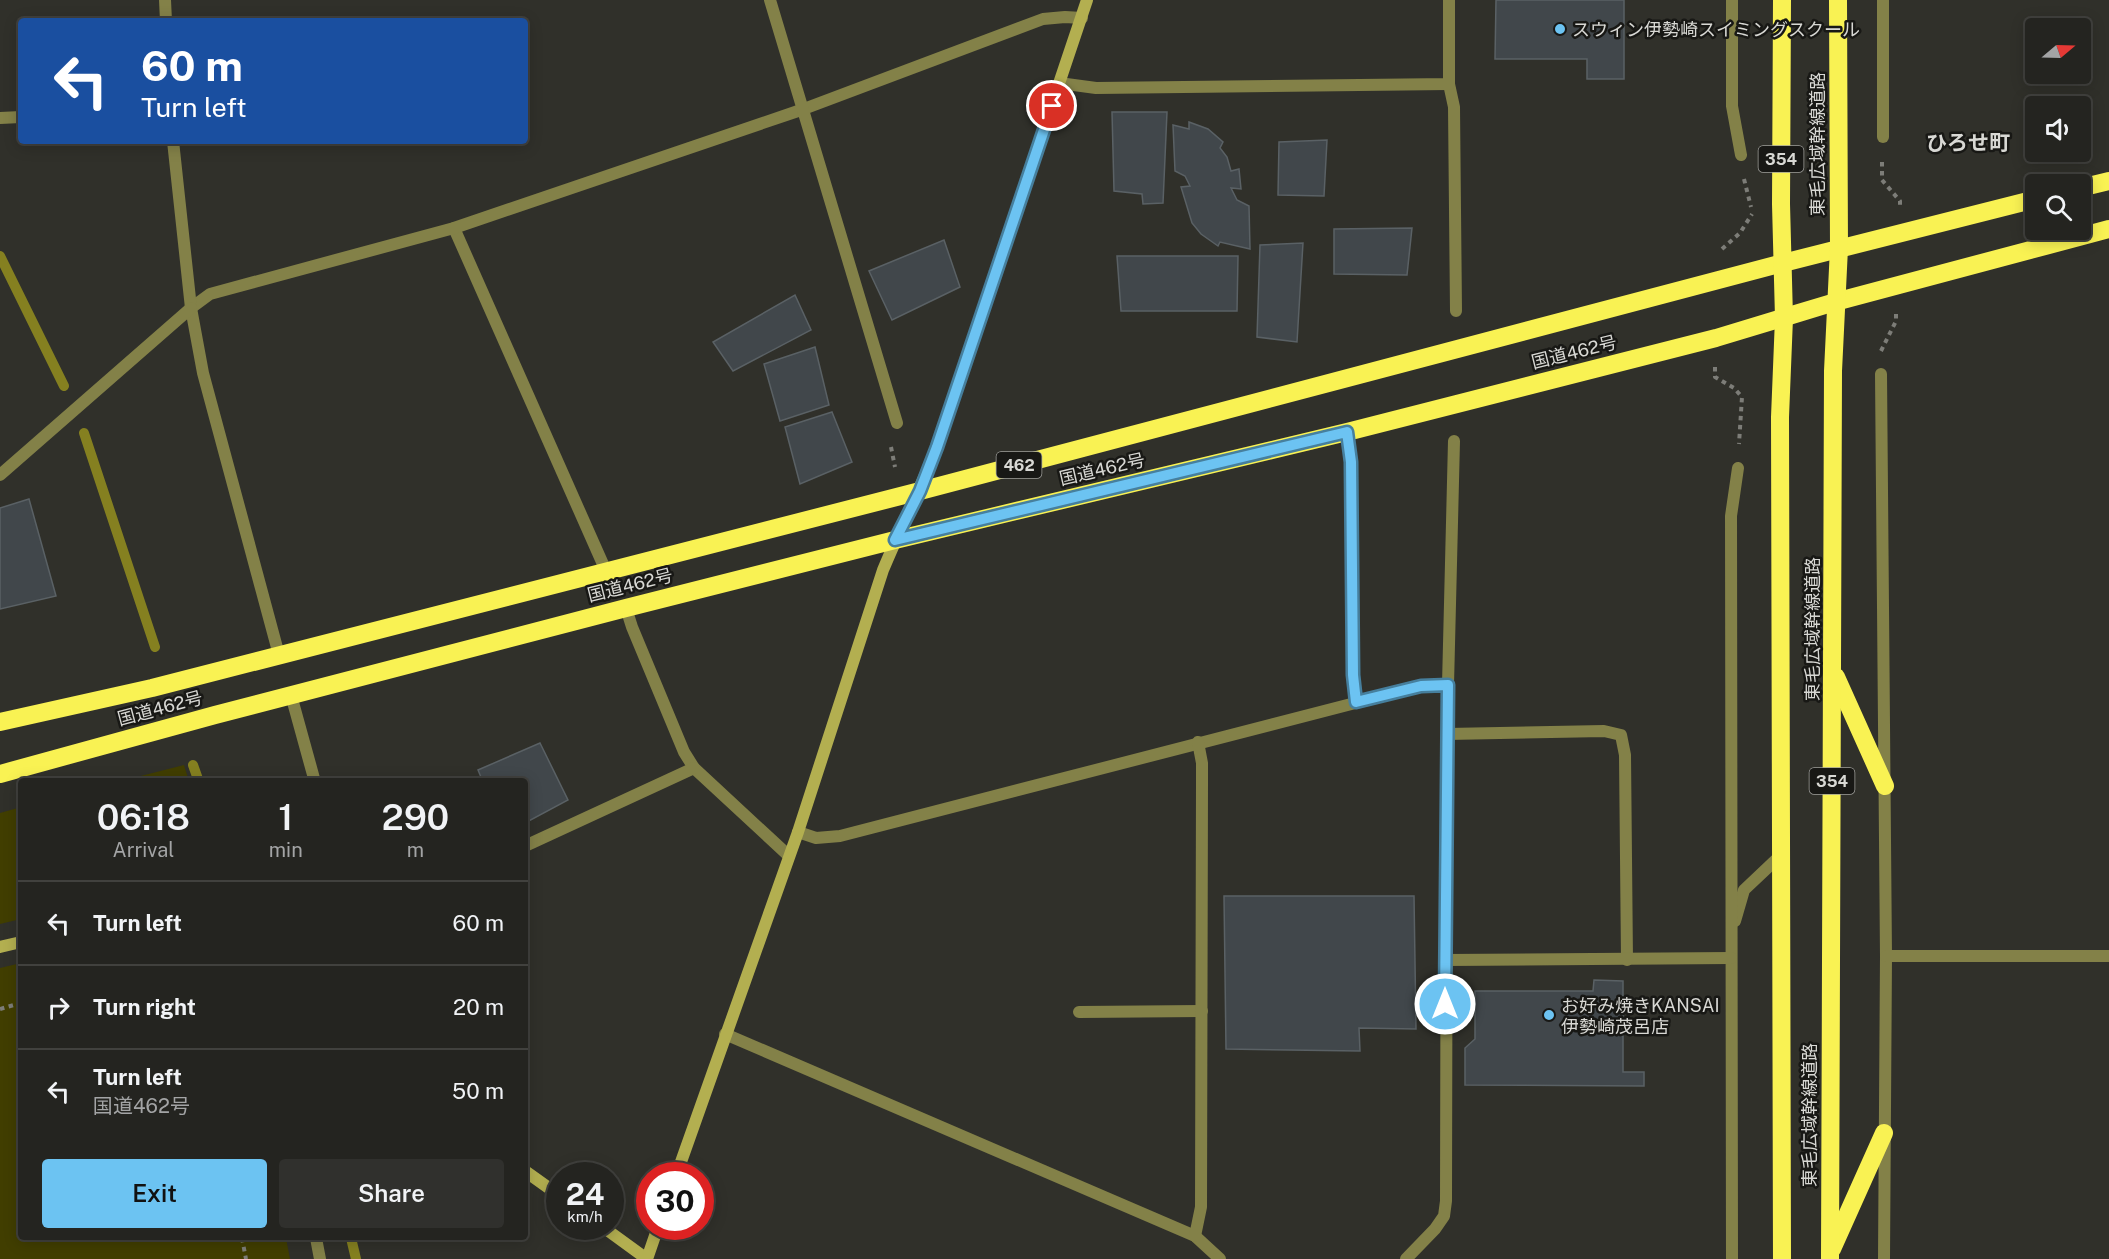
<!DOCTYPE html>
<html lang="en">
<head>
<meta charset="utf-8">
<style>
	body { margin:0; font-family:"Public Sans","Noto Sans JP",sans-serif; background:#30302d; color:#f1f3f6; height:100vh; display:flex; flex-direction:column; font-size:22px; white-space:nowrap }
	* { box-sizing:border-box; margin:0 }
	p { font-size:20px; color:#a3a4a5 }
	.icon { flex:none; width:33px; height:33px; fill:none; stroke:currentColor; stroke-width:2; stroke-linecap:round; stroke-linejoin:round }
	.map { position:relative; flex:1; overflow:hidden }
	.details { position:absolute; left:18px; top:778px; width:510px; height:462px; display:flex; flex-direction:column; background:#242420; border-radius:6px; box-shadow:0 3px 15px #0003,0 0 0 2px #41413e }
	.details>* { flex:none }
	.banner { position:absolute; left:18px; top:18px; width:510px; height:126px; border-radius:6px; box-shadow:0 3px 15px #0003,0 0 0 2px #41413e; background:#1a4fa0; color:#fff; overflow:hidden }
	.needle { width:39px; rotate:71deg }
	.fabs { position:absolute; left:2025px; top:18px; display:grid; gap:12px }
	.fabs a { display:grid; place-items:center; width:66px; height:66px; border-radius:6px; background:#242420; box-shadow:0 3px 15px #0003,0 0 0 2px #41413e; font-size:30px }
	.speed { position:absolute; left:546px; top:1162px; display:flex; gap:12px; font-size:30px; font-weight:700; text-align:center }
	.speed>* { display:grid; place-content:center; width:78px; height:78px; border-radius:50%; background:#242420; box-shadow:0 3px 15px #0003,0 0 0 2px #41413e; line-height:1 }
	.speed small { font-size:15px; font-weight:400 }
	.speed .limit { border:9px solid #d22; background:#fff; color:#111 }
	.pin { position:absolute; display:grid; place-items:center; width:51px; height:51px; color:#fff; margin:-26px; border:3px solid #fff; border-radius:50%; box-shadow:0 2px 6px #0007 }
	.me { position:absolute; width:66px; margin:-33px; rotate:0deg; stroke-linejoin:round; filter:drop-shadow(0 0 4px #0008) }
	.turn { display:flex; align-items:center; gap:21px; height:126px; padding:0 24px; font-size:27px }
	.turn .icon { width:78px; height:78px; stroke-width:2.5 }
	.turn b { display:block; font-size:42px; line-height:51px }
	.eta { display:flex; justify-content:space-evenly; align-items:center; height:102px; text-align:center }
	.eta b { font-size:36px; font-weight:600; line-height:42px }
	.cta { display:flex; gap:12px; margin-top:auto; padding:12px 24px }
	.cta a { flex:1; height:69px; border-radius:6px; background:#6cc3f2; color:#111; font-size:24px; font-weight:600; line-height:69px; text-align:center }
	.cta a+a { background:#30302d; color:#f1f3f6 }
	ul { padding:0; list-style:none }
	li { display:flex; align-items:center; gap:18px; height:84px; padding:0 24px; border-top:2px solid #41413e }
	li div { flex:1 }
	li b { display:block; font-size:22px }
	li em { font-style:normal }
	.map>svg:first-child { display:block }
	.green { fill:#413e00 }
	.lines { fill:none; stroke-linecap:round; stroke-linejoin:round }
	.stream { stroke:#858020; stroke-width:10 }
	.building { fill:#41474b; stroke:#5a6165; stroke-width:1.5 }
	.path { stroke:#7d7d78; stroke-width:4; stroke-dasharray:4.5 4.5; stroke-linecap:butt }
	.lane { stroke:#838148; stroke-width:12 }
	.street { stroke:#838148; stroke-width:12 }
	.secondary { stroke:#b3af50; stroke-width:12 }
	.highway { stroke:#f9f253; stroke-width:18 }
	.route-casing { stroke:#467f9d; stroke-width:15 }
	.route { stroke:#6cc3f2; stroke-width:10 }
	.poi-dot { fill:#6cc3f2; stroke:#181815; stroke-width:2 }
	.labels { text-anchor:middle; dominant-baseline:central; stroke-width:5; stroke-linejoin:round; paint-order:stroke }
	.shield { fill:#181815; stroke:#9e9e9b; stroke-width:1.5 }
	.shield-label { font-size:16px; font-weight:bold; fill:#d8d8d4 }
	.poi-label { font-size:18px; fill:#d8d8d4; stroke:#181815; text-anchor:start }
	.street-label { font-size:18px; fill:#d8d8d4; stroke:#181815 }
	.quarter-label { font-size:21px; font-weight:bold; fill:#d8d8d4; stroke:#181815 }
</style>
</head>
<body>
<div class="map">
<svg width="2109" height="1259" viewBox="0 0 2109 1259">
	<rect width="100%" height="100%" fill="#30302a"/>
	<g class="green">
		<path d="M184 765 189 781H121Z"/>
		<path d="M21 807V919L0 924V813Z"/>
		<path d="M21 963V1238H286L290 1259H0V968Z"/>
	</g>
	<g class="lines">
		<g class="stream">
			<path d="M0 256 64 386"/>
			<path d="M84 433 155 647"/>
			<path d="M193 765 199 782"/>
			<path d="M351 1238 356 1259"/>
		</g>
	</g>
	<g class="building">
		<path d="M1496 0H1624V79H1587V59H1495Z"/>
		<path d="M1112 112H1167L1163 203 1143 204 1142 194 1114 191Z"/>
		<path d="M1189 122 1208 129 1223 142 1220 148 1227 157 1231 171 1239 169 1241 189 1231 188 1237 200 1249 206 1250 249 1220 242 1218 246 1201 234 1192 223 1181 187 1190 186 1185 176 1175 171 1173 125 1189 129Z"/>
		<path d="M1327 140 1324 196 1278 195 1279 142Z"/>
		<path d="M1412 228 1407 275 1334 274V229Z"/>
		<path d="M944 240 960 287 892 320 869 271Z"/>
		<path d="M1303 243 1297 342 1257 337 1260 245Z"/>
		<path d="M1117 256H1238L1237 311H1121Z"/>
		<path d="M795 295 811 330 733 371 713 342Z"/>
		<path d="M815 347 829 405 780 421 764 364Z"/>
		<path d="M832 412 852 462 800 484 785 427Z"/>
		<path d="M29 499 56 596 0 609V508Z"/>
		<path d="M540 743 568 800 525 823V782H483L478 770Z"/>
		<path d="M1224 896H1414L1416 1029 1359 1028 1360 1051 1226 1049Z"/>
		<path d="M1594 980 1623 981V1072H1644V1086L1465 1085V1048L1475 1039V991H1593Z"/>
	</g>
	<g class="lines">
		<g class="path">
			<path d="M1882 162V180L1900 201V205"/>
			<path d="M1744 179 1751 207"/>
			<path d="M1722 249 1740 233 1752 214"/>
			<path d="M1881 351 1896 321V314"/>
			<path d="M1715 367V377L1734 388 1742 397 1739 444"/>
			<path d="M891 447 895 467"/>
			<path d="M0 1009 21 1003"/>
			<path d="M242 1238 246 1259"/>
		</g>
		<g class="lane">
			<path d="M1732 0V106L1741 155"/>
			<path d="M1883 0V137"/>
			<path d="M1449 84 1454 107 1456 311"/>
			<path d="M454 228 606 571"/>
			<path d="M191 308 210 294 454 228 801 110 1043 19 1065 17 1082 18"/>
			<path d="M626 608 632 627 684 752 694 768 789 856"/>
			<path d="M1448 685 1454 441"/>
			<path d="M525 846 694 768"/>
			<path d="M1735 921 1744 890 1782 854"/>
			<path d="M1079 1012 1202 1011"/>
			<path d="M1732 1259 1731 516 1738 468"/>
		</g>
		<g class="street">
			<path d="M165 0 166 21"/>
			<path d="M770 0 897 423"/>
			<path d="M1059 83 1096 88 1449 84V0"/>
			<path d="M0 118 21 117"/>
			<path d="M173 141 191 308 203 373 279 655"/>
			<path d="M1881 374 1886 956 1884 1259"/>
			<path d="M1347 432 1351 462 1353 675 1356 702"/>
			<path d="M0 475 191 308"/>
			<path d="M291 695 315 782"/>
			<path d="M1447 734 1604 731 1621 735 1625 755 1627 960"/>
			<path d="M798 832 816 838 840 836 1421 686 1448 685 1447 734 1446 1201 1444 1216 1435 1229 1406 1259"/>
			<path d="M1886 956H2109"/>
			<path d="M1445 960 1731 958"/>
			<path d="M725 1034 1195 1236 1220 1259"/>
			<path d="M1195 1236 1201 1207 1202 784V763L1198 742"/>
			<path d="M316 1238 320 1259"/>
		</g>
		<g class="secondary">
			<path d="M0 947 21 942"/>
			<path d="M525 1171 560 1196"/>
			<path d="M676 1176 798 832 883 570C900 529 920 489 937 447L1087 0"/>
			<path d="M603 1227 647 1259"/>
			<path d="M647 1259 658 1227"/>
		</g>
		<g class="highway">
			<path d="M2080 188 2109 181"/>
			<path d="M1836 677 1885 786"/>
			<path d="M0 722 152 688 920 491 1783 263 2036 199"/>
			<path d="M0 774 215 715 626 608 895 540 1347 432 1716 338 1835 302 2109 229"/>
			<path d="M1832 1249 1884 1133"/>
			<path d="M1782 1259 1780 417 1784 318 1781 204 1782 0"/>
			<path d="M1830 1259 1833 371 1839 248 1838 0"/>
		</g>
	</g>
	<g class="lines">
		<defs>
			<path id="route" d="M1052 106 937 447 920 491 895 540 1347 432 1351 462 1353 675 1356 702 1421 686 1448 685 1445 1004"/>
		</defs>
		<use href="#route" class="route-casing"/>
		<use href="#route" class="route"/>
	</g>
	<g class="poi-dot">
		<circle cx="1560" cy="29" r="6"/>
		<circle cx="1549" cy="1015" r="6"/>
	</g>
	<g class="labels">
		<g class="shield">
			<rect x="1758.5" y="146" width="45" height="26" rx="4.5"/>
			<rect x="996.5" y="452" width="45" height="26" rx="4.5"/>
			<rect x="1809.5" y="768" width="45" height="26" rx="4.5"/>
		</g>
		<g class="shield-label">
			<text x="1781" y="159">354</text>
			<text x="1019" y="465">462</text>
			<text x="1832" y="781">354</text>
		</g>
		<g class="poi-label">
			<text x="1572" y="29">スウィン伊勢崎スイミングスクール</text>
			<text x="1561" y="1005">お好み焼きKANSAI<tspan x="1561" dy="21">伊勢崎茂呂店</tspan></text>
		</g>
		<g class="street-label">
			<text transform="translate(1817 144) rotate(-90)">東毛広域幹線道路</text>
			<text transform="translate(1574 352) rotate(-14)">国道462号</text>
			<text transform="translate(1102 469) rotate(-13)">国道462号</text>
			<text transform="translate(630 585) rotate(-14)">国道462号</text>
			<text transform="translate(1812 629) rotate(-90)">東毛広域幹線道路</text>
			<text transform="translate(160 708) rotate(-15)">国道462号</text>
			<text transform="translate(1809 1115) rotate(-90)">東毛広域幹線道路</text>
		</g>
		<g class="quarter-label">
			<text x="1968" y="142">ひろせ町</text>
		</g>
	</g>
</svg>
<div class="fabs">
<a><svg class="needle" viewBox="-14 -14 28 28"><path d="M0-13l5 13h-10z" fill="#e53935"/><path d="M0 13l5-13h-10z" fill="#a3a4a5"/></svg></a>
<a><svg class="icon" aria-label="sound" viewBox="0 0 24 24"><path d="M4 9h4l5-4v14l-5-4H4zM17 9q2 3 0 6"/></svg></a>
<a><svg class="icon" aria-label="search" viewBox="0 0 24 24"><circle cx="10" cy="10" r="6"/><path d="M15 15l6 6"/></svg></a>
</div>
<div class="speed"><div>24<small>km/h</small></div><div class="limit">30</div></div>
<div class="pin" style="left:1052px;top:106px;background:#d93025"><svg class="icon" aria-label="arrive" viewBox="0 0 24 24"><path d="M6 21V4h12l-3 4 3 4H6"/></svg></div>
<svg class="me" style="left:1445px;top:1004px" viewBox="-20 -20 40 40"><circle r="17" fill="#6cc3f2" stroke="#fff" stroke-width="3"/><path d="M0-11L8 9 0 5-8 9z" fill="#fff"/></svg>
<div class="banner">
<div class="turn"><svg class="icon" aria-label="left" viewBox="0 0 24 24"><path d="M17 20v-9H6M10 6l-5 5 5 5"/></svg><div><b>60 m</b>Turn left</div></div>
</div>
<section class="details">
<div class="eta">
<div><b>06:18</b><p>Arrival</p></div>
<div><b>1</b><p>min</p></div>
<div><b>290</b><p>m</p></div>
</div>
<ul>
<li><svg class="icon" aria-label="left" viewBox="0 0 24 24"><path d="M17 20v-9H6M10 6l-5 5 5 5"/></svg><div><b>Turn left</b></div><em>60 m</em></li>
<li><svg class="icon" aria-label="right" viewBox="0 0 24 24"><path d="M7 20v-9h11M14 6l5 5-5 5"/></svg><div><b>Turn right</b></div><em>20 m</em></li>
<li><svg class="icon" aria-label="left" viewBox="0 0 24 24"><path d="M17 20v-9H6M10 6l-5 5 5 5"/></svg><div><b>Turn left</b><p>国道462号</p></div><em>50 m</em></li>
</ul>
<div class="cta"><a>Exit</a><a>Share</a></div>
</section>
</div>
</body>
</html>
